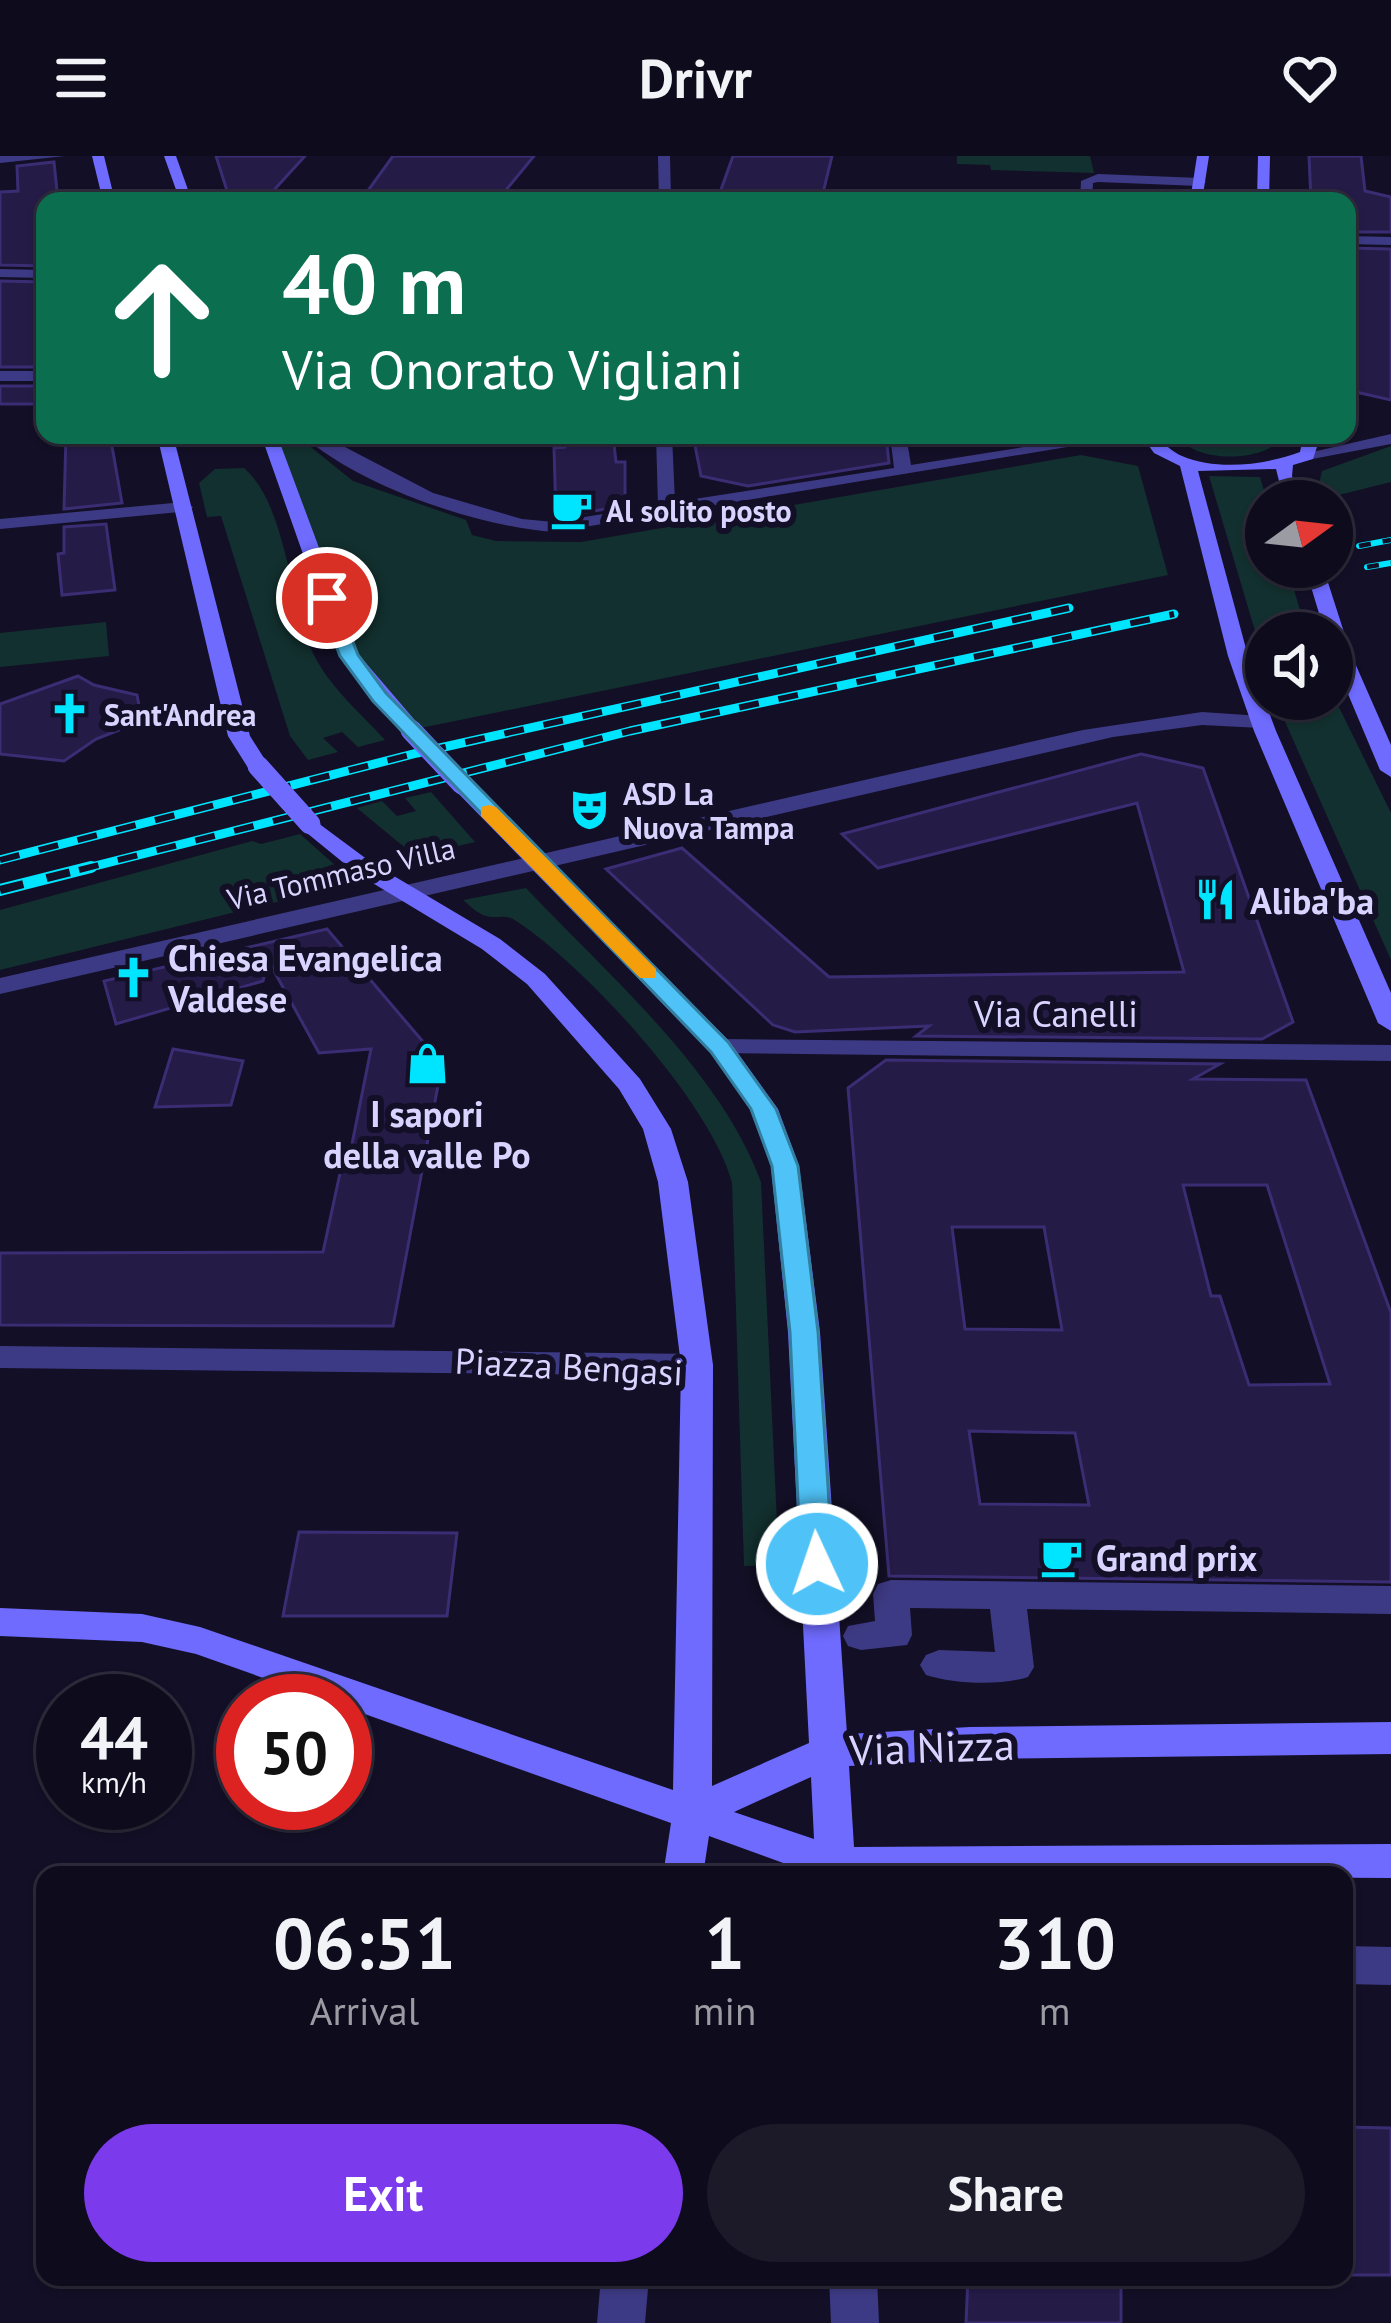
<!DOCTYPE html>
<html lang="en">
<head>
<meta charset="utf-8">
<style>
	body { margin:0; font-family:"PT Sans",sans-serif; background:#1c1929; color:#f1f3f6; height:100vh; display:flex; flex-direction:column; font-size:45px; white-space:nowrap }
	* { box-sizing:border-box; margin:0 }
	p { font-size:39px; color:#9b9ba3 }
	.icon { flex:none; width:66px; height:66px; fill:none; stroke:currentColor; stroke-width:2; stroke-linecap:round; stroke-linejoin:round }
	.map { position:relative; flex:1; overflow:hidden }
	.side { position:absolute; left:36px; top:1710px; width:1317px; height:420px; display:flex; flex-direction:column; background:#0e0b1c; border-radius:24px; box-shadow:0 3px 9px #0004,0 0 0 3px #2e2b3b }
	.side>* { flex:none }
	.top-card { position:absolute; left:36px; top:36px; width:1320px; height:252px; border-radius:24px; box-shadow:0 3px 9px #0004,0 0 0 3px #2e2b3b; background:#0b6e4f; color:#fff; overflow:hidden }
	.needle { width:78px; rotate:75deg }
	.buttons { position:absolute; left:1245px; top:324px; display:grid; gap:24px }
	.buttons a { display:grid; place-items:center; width:108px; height:108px; border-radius:50%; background:#0e0b1c; box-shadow:0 3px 9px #0004,0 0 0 3px #2e2b3b; font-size:60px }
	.speed { position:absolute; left:36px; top:1518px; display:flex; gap:24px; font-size:60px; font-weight:700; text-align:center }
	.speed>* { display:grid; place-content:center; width:156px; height:156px; border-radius:50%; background:#0e0b1c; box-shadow:0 3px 9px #0004,0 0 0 3px #2e2b3b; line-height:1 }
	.speed small { font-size:30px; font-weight:400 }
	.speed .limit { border:18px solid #d22; background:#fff; color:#111 }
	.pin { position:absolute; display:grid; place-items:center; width:102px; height:102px; color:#fff; margin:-51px; border:6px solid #fff; border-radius:50%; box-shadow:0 3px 12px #0007 }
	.me { position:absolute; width:132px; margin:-66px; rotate:357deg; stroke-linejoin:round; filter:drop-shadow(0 0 9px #0008) }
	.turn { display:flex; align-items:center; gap:42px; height:252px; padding:0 48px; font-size:54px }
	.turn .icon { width:156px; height:156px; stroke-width:2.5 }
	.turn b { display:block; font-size:84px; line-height:102px }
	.eta { display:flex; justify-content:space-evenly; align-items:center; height:204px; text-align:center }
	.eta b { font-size:72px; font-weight:700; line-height:84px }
	.action { display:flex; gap:24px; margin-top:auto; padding:24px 48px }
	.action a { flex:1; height:138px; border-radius:72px; background:#7c3aed; color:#fff; font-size:48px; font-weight:700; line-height:138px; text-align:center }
	.action a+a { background:#1c1929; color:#f1f3f6 }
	header { display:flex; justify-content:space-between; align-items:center; height:156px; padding:0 48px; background:#0e0b1c; font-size:54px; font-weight:700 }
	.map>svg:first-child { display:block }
	.green { fill:#12302f }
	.building { fill:#241b47; stroke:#3b2d73; stroke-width:3; fill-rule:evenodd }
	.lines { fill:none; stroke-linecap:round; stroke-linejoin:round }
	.street { fill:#3d3a85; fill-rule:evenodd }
	.secondary { fill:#6f6bff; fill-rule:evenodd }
	.rail-far2-casing { stroke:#00e5ff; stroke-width:6 }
	.rail-far1-casing { stroke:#00e5ff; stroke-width:9 }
	.rail-casing { stroke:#00e5ff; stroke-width:12 }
	.rail-far2 { stroke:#130f26; stroke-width:4.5; stroke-dasharray:12; stroke-linecap:butt }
	.rail-far1 { stroke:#130f26; stroke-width:6; stroke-dasharray:20; stroke-linecap:butt }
	.rail { stroke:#130f26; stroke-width:8; stroke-dasharray:24; stroke-linecap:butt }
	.secondary-bridge { stroke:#6f6bff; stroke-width:21 }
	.route { fill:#4fc3f7; stroke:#337fa1; stroke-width:3 }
	.slow { fill:#f59e0b }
	.labels { text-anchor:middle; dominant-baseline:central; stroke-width:12; stroke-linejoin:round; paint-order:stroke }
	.far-poi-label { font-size:30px; font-weight:bold; fill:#d9d4ff; stroke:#130f26; text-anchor:start }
	.far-street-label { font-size:30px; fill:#d9d4ff; stroke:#130f26 }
	.poi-label { font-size:36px; font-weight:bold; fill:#d9d4ff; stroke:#130f26; text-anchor:start }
	.street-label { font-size:36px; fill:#d9d4ff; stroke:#130f26 }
	.near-street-label { font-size:42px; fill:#d9d4ff; stroke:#130f26 }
</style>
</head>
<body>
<header><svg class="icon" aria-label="menu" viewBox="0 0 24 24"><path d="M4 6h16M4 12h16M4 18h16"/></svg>Drivr<svg class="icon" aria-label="heart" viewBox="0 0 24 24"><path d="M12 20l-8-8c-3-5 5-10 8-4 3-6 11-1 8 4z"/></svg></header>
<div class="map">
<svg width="1391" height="2167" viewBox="0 0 1391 2167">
	<rect width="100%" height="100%" fill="#130f26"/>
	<g class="green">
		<path d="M957 0H1090L1094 17 991 14 990 9 957 8Z"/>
		<path d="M269 279H296L353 325 466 364 472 379 496 385 581 386 1081 299 1138 310 1168 419 411 574 349 500Z"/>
		<path d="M1177 279H1272L1276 288C1253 306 1193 306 1177 279Z"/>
		<path d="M1391 290V326L1327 342 1319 328 1322 315Z"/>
		<path d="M244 312C287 349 289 446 313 497 329 531 360 556 385 584L358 591 342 576 323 582 338 596 308 604 290 580 221 360 207 361 199 327 215 313Z"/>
		<path d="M1209 320 1260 321 1267 345 1266 411H1287L1307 477H1266V512Z"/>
		<path d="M106 466 109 500 0 511V477Z"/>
		<path d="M1332 537 1391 657V804L1275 543H1332Z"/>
		<path d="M431 636 475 686 415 700 357 652 382 645 397 660 416 655 405 642Z"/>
		<path d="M300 678 344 717 317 736 0 814V754L252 685 261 688Z"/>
		<path d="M526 732C607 818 720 914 761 1026L779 1409 744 1410 732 1027C712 948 583 807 513 763 503 758 496 763 486 760 478 758 469 749 463 744Z"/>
	</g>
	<g class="building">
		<path d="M216 0H305L264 45 230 44Z"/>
		<path d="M393 0H534L497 45 364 40Z"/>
		<path d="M733 0H832L821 45H717Z"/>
		<path d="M1309 0H1361L1365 35 1391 41V76H1347V45H1311Z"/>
		<path d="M54 6 58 45H45V110L0 109V36L18 35 17 10Z"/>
		<path d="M1347 92 1391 93V244L1347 234Z"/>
		<path d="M0 125 45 126V211H0Z"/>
		<rect x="0" y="230" width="45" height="18"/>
		<path d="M66 279H110L122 347 64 353Z"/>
		<path d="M567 279H613L616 306H625V350L556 361 554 292 565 291Z"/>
		<path d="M693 279H886L889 307 748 330 701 320Z"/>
		<path d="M106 368 115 434 62 439 58 398 64 397V371Z"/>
		<path d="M78 520 94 529 137 539 142 565 96 583 64 605 0 598V548Z"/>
		<path d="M1141 598 1203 612 1293 866 1262 883 916 880 929 870 795 876 773 869 606 713 682 692 829 821 1184 816 1137 647 878 712 842 678Z"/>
		<path d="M327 773 442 908 393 1170 0 1169V1097L323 1096 342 1008H348L371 893 319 897 268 804 263 825 116 868 104 825Z"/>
		<path d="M173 893 243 905 231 949 155 951Z"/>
		<path d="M886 904 1220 908 1193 923 1306 924 1391 1157V1426L889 1420 848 932ZM1183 1029H1267L1330 1228 1249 1229 1220 1140H1211ZM952 1071H1044L1062 1174 965 1173ZM969 1275 1075 1277 1089 1349 980 1348Z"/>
		<path d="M299 1376 457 1377 447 1460H283Z"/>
		<path d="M1344 1971 1391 1972V2119H1344Z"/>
		<path d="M968 2121H1121V2167H966Z"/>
	</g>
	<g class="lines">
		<g class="street">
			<path d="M0 0H65L0 7Z"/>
			<path d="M658 0H670L671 45H659Z"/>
			<path d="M1098 18 1200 22 1206 26 1200 30 1098 26 1093 27 1092 45H1080L1081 25Z"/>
			<path d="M1347 80 1391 81V89L1347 88Z"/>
			<path d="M0 113 45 114V122L0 121Z"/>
			<rect x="0" y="215" width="45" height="10"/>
			<path d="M1391 278V288L1307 304 1299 299Z"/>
			<path d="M302 279H322L433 337 522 363 554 366 658 349 656 279H672L675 346 894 312 890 279H906L911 309 1100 279H1139L554 376C476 370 361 331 302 279Z"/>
			<path d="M184 346 193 351 190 355 0 373V363Z"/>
			<path d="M1202 556 1261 560 1272 566 1261 572 1202 569 1113 581 0 838V822L1083 574Z"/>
			<path d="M720 883 1391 889V905L711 897 707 891 711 885Z"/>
			<path d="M0 1190 697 1198 708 1201 713 1209 708 1217 697 1220 0 1212Z"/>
			<path d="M891 1424 1391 1430V1458L1027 1453 1034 1511 1028 1521C1000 1530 954 1528 926 1519L920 1509 926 1499 939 1494 995 1496 990 1453 910 1452 912 1479 907 1489 861 1494 848 1490 843 1480 848 1470 875 1465 873 1438 878 1428Z"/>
			<path d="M1344 1790 1391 1791V1829L1344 1828Z"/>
			<path d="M601 2121H649L645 2167H597Z"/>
			<path d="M829 2121H877L879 2167H831Z"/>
		</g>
		<g class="secondary">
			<path d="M92 0H104L115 45H103Z"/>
			<path d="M164 0H176L192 45H180Z"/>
			<path d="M1197 0H1209L1202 45H1190Z"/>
			<path d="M1258 0H1270L1269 45H1257Z"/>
			<path d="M157 279H173L250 580 269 610 266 615H250L228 580Z"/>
			<path d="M261 279H277L359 499 419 569V579H403L339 500Z"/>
			<path d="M1141 279C1161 279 1164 292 1182 300 1217 315 1265 309 1300 296L1302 286 1296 279H1314L1319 285 1313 303 1293 309 1292 320 1302 345H1284L1276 313 1198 315 1248 500 1276 575 1391 837V875L1378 867 1254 575 1228 500 1180 310 1154 297Z"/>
			<path d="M1305 411H1323L1351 498 1391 589V621L1380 614 1332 500V477H1325Z"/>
			<path d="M462 621 470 623 729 885 778 953 799 1010 820 1176 847 1578 970 1571 1391 1566V1598L970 1603 849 1610 854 1691 1391 1688V1722L816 1719 709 1680 703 1719H663L671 1667 345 1551V1545H328L196 1498 142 1486 0 1480V1452L142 1458 200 1471 673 1634 681 1209 658 1026 643 973 619 933 527 828 482 793 356 717 302 673V663L310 661 372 707 500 783 545 818 640 923 671 973 688 1026 713 1209 712 1630 809 1587 788 1176 771 1010 750 953 711 897 454 633V623ZM811 1621 814 1683 734 1656Z"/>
		</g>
		<defs>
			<g id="rail-far2">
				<path d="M1359 390 1391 384"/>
				<path d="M1367 411 1391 407"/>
			</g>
			<g id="rail-far1">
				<path d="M0 704 417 597 1069 452"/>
				<path d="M79 714 630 575 1174 458"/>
			</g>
			<path id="rail" d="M0 734 91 711"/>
		</defs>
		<use href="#rail-far2" class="rail-far2-casing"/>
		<use href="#rail-far1" class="rail-far1-casing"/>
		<use href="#rail" class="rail-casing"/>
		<use href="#rail-far2" class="rail-far2"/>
		<use href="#rail-far1" class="rail-far1"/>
		<use href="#rail" class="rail"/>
		<g class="secondary-bridge">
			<path d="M411 574 462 628"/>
			<path d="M258 610 310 668"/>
		</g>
	</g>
	<path class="route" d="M327 437 336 442 358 499 386 537 728 886 776 953 798 1010 818 1176 833 1408 829 1416H806L801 1408 790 1176 772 1010 751 953 711 896 373 545 340 500 318 442Z"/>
	<path class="slow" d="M489 649 496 651 656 813V822H640L481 660V651Z"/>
	<defs>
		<symbol id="cafe-bare" viewBox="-9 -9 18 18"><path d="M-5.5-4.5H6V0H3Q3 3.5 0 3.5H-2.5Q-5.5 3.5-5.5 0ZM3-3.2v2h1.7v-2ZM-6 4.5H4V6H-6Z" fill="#00e5ff" stroke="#130f26" stroke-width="2.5" paint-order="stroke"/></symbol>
		<symbol id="church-bare" viewBox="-9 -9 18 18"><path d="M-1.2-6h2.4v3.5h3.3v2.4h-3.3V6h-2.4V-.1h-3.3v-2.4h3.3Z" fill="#00e5ff" stroke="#130f26" stroke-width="2.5" paint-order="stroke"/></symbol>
		<symbol id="theatre-bare" viewBox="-9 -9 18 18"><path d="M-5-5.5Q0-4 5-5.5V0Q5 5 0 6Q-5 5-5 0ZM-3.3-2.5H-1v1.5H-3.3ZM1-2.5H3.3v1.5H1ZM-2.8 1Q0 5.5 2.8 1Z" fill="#00e5ff" stroke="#130f26" stroke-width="2.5" paint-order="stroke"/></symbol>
		<symbol id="restaurant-bare" viewBox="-9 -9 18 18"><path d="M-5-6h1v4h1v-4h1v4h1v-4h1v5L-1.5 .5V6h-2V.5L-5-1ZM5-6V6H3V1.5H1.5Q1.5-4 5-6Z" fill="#00e5ff" stroke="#130f26" stroke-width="2.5" paint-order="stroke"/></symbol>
		<symbol id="shop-bare" viewBox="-9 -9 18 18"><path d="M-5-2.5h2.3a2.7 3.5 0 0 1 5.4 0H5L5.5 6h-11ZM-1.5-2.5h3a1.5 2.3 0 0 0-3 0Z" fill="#00e5ff" stroke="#130f26" stroke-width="2.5" paint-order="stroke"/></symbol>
	</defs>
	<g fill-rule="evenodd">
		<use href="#cafe-bare" x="542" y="324" width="59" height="59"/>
		<use href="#church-bare" x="40" y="528" width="59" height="59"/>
		<use href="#theatre-bare" x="560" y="624" width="59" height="59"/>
		<use href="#restaurant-bare" x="1186" y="714" width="59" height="59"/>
		<use href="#church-bare" x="104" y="792" width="59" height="59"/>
		<use href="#shop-bare" x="398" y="878" width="59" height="59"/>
		<use href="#cafe-bare" x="1032" y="1372" width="59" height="59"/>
	</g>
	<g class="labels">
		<g class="far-poi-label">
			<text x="606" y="354">Al solito posto</text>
			<text x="104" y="558">Sant'Andrea</text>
			<text x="623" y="637">ASD La<tspan x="623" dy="34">Nuova Tampa</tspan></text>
		</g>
		<g class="far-street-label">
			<text transform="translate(341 717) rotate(-13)">Via Tommaso Villa</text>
		</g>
		<g class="poi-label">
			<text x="1250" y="744">Aliba'ba</text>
			<text x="168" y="801">Chiesa Evangelica<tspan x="168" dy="41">Valdese</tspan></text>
			<text x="427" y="957" text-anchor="middle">I sapori<tspan x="427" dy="41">della valle Po</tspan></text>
			<text x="1096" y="1401">Grand prix</text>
		</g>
		<g class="street-label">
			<text x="1056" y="857">Via Canelli</text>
			<text transform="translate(569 1210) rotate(3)">Piazza Bengasi</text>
		</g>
		<g class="near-street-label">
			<text transform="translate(932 1591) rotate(-2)">Via Nizza</text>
		</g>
	</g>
</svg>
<div class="buttons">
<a><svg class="needle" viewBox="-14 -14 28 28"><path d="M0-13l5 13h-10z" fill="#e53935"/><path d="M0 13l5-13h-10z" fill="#9b9ba3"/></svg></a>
<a><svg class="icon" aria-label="sound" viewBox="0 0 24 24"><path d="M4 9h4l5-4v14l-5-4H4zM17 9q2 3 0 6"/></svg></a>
</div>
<div class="speed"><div>44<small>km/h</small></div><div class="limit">50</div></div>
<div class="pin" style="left:327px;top:442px;background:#d93025"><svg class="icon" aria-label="arrive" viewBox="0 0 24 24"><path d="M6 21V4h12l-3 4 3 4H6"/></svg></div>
<svg class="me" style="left:817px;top:1408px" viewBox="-20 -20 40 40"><circle r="17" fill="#4fc3f7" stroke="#fff" stroke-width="3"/><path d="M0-11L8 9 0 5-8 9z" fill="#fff"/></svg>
<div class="top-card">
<div class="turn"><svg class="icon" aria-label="ahead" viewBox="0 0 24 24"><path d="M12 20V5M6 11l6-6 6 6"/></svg><div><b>40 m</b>Via Onorato Vigliani</div></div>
</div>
<section class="side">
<div class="eta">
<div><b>06:51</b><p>Arrival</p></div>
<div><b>1</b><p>min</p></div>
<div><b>310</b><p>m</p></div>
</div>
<div class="action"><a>Exit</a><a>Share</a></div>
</section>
</div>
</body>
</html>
